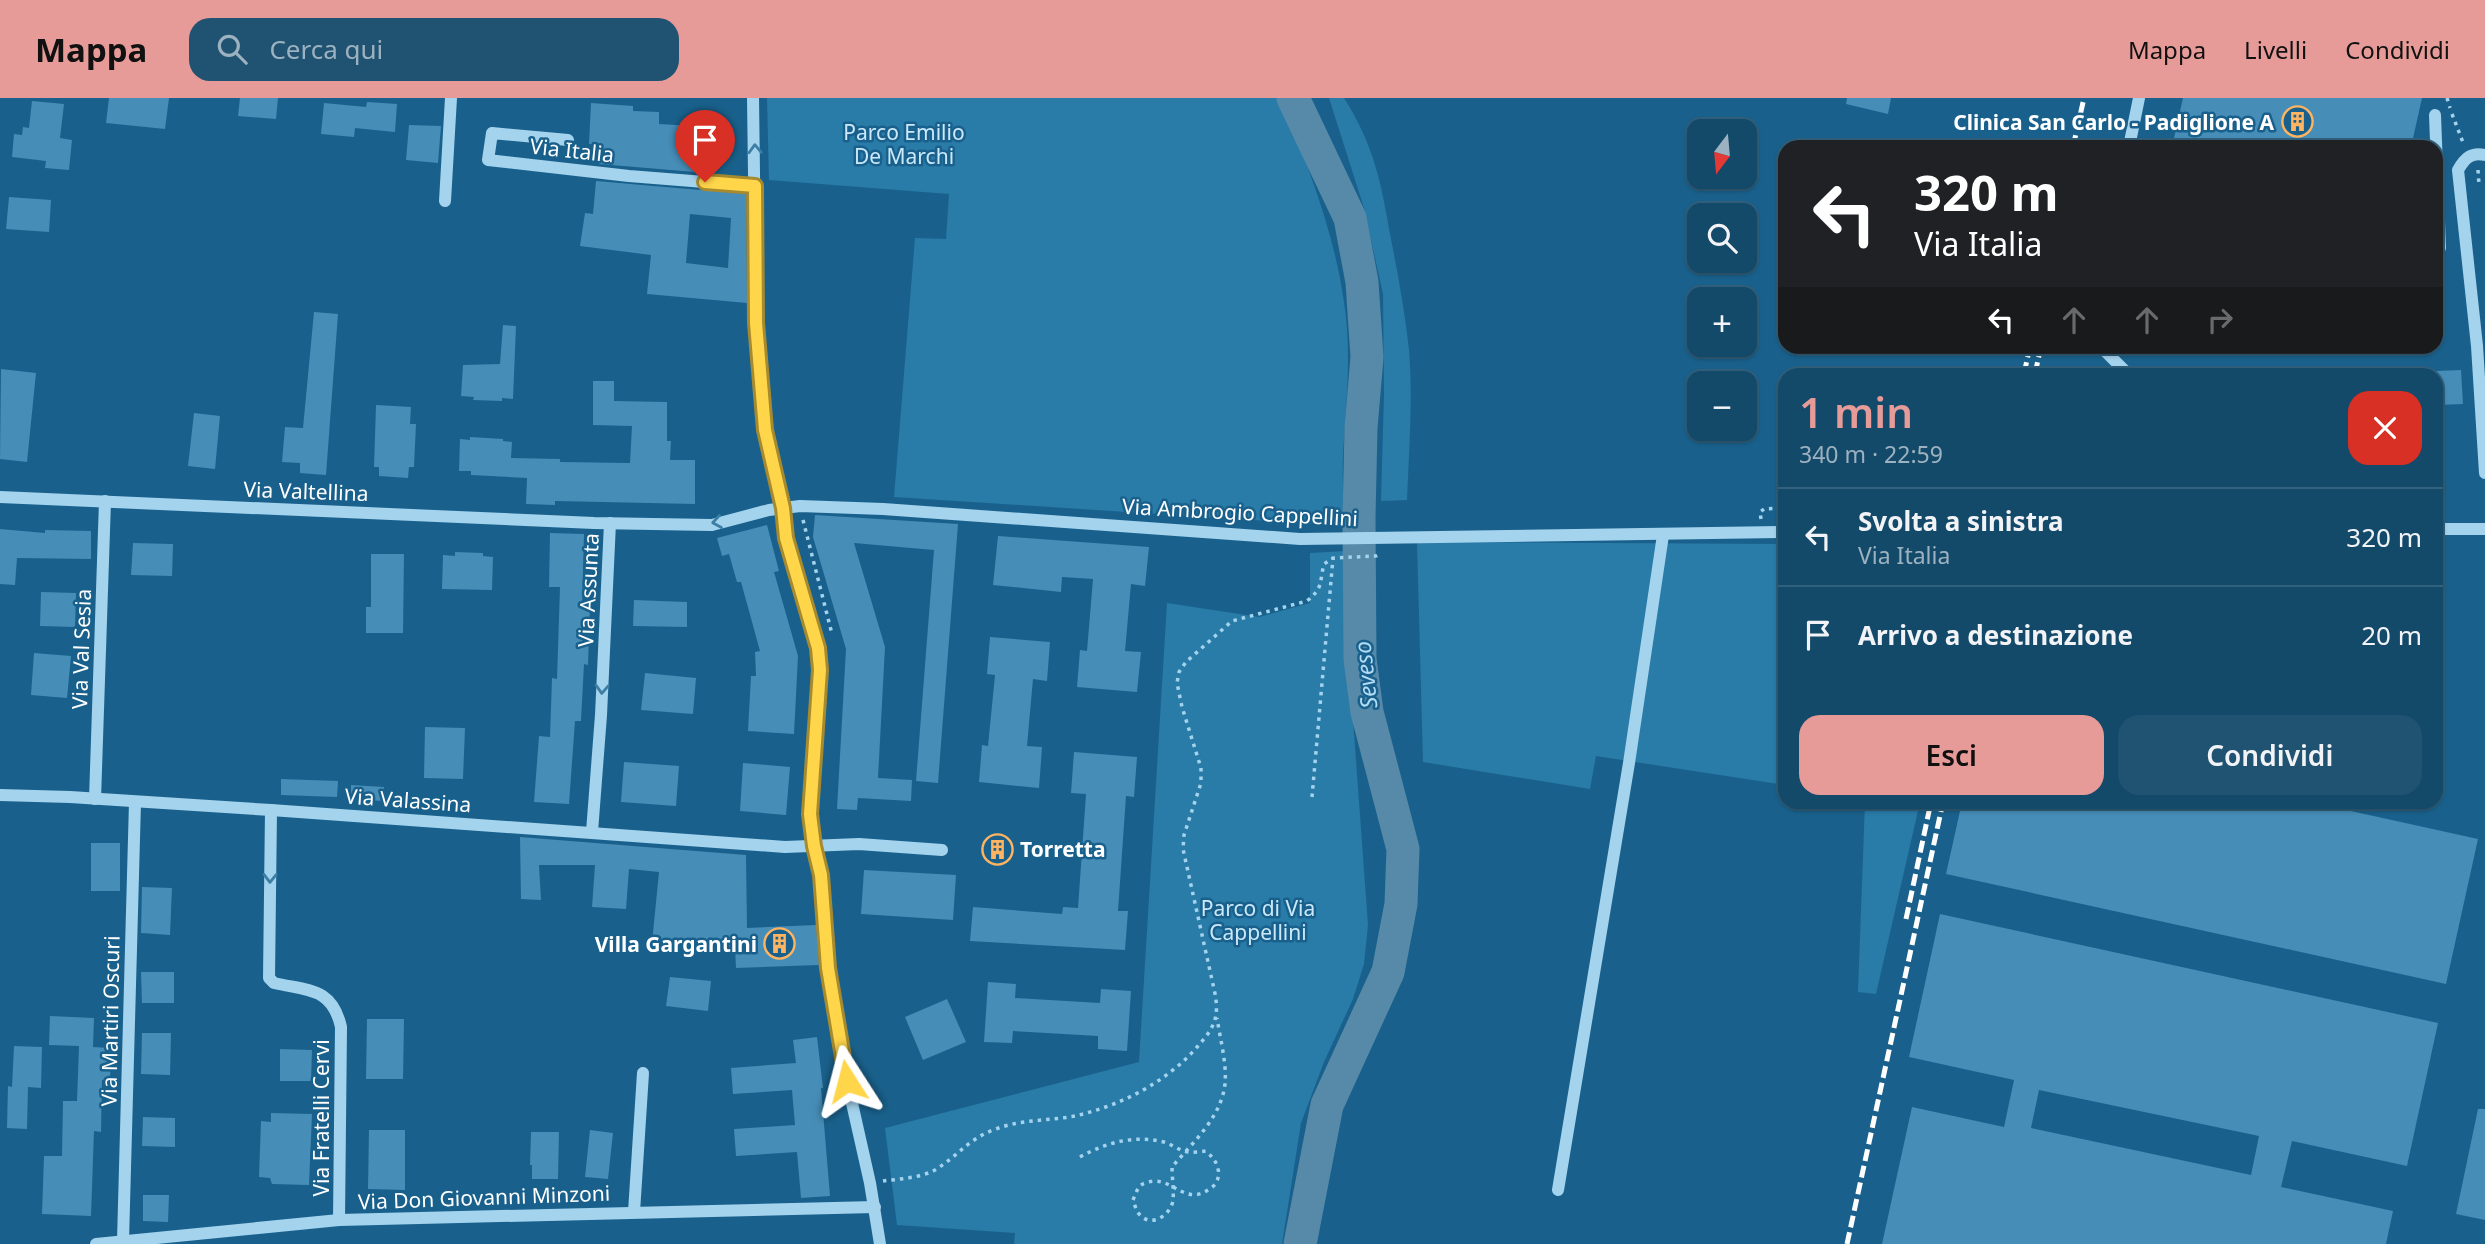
<!DOCTYPE html>
<html lang="it">
<head>
<meta charset="utf-8">
<style>
	body { margin:0; font-family:"Noto Sans",sans-serif; background:#205371; color:#f1f3f6; height:100vh; display:flex; flex-direction:column; font-size:26px; white-space:nowrap }
	* { box-sizing:border-box; margin:0 }
	p { font-size:23px; color:#9db2c0 }
	.icon { flex:none; width:38px; height:38px; fill:none; stroke:currentColor; stroke-width:2; stroke-linecap:round; stroke-linejoin:round }
	.map { position:relative; flex:1; overflow:hidden }
	.panel { position:absolute; left:1778px; top:270px; width:665px; height:441px; display:flex; flex-direction:column; background:#134969; border-radius:21px; box-shadow:0 2px 5px #0004,0 0 0 2px #32617d }
	.panel>* { flex:none }
	.guide { position:absolute; left:1778px; top:42px; width:665px; height:214px; border-radius:21px; box-shadow:0 2px 5px #0004,0 0 0 2px #32617d; background:#202124; color:#fff; overflow:hidden }
	.needle { width:46px; rotate:196deg }
	.controls { position:absolute; left:1687px; top:21px; display:grid; gap:14px }
	.controls a { display:grid; place-items:center; width:70px; height:70px; border-radius:14px; background:#134969; box-shadow:0 2px 5px #0004,0 0 0 2px #32617d; font-size:35px }
	.pin { position:absolute; display:grid; place-items:center; width:60px; height:60px; color:#fff; margin:-72px -30px; border-radius:50% 50% 50% 0; rotate:-45deg; box-shadow:0 0 7px #0007 }
	.pin .icon { rotate:45deg }
	.me { position:absolute; width:77px; margin:-38px; rotate:351deg; stroke-linejoin:round; filter:drop-shadow(0 0 5px #0008) }
	.turn { display:flex; align-items:center; gap:24px; height:147px; padding:0 21px; font-size:32px }
	.turn .icon { width:91px; height:91px; stroke-width:2.5 }
	.turn b { display:block; font-size:49px; line-height:60px }
	.lanes { display:flex; align-items:center; height:66px; padding:0 21px; background:#0003; justify-content:center; gap:35px; direction:ltr }
	.lanes .off { opacity:.35 }
	.round { display:grid; place-items:center; flex:none; width:74px; height:74px; border-radius:21px; background:#205371 }
	.summary { display:flex; align-items:center; justify-content:space-between; height:119px; padding:0 21px }
	h1 { font-size:42px; font-weight:600; line-height:52px; color:#e69b98 }
	.action { display:flex; gap:14px; margin-top:auto; padding:14px 21px }
	.action a { flex:1; height:80px; border-radius:21px; background:#e69b98; color:#111; font-size:28px; font-weight:600; line-height:80px; text-align:center }
	.action a+a { background:#205371; color:#f1f3f6 }
	ul { padding:0; list-style:none }
	li { display:flex; align-items:center; gap:21px; height:98px; padding:0 21px; border-top:2px solid #32617d }
	li div { flex:1 }
	li b { display:block; font-size:26px }
	li em { font-style:normal }
	header { display:flex; align-items:center; gap:42px; box-sizing:border-box; height:98px; padding:0 35px; background:#e69b98; color:#111 }
	header strong { font-size:33px }
	nav { display:flex; gap:38px; margin-inline-start:auto; font-size:24px }
	.search { width:490px; height:63px; background:#205371; display:flex; align-items:center; gap:18px; box-sizing:border-box; padding:0 24px; border-radius:21px; color:#9db2c0; font-size:26px }
	.map>svg:first-child { display:block }
	.green { fill:#297ba8 }
	.lines { fill:none; stroke-linecap:round; stroke-linejoin:round }
	.river { stroke:#5789a8; stroke-width:33 }
	.building { fill:#468db7; fill-rule:evenodd }
	.path { stroke:#a4d3ee; stroke-width:3.5; stroke-dasharray:3.5 5; stroke-linecap:butt }
	.minor { stroke:#a4d3ee; stroke-width:12 }
	.rail { stroke:#fff; stroke-width:5; stroke-dasharray:12 5; stroke-linecap:butt }
	.oneway { stroke:#3c7ea4 }
	.route-casing { stroke:#a68a30; stroke-width:18 }
	.route { stroke:#ffd54a; stroke-width:12 }
	.labels { text-anchor:middle; dominant-baseline:central; stroke-width:5; stroke-linejoin:round; paint-order:stroke }
	.poi-label { font-size:21px; font-weight:bold; fill:#fff; stroke:#19618c; text-anchor:end }
	.park-label { font-size:21px; fill:#cae9fa; stroke:#19618c }
	.street-label { font-size:21px; fill:#fff; stroke:#19618c }
	.water-label { font-size:23px; font-style:italic; fill:#b0dcf5; stroke:#19618c }
</style>
</head>
<body>
<header>
<strong>Mappa</strong>
<div class="search"><svg class="icon" aria-label="search" viewBox="0 0 24 24"><circle cx="10" cy="10" r="6"/><path d="M15 15l6 6"/></svg>Cerca qui</div>
<nav><a>Mappa</a><a>Livelli</a><a>Condividi</a></nav>
</header>
<div class="map">
<svg width="2485" height="1146" viewBox="0 0 2485 1146">
	<rect width="100%" height="100%" fill="#19618c"/>
	<g class="green">
		<path d="M767 0H1281C1307 66 1334 133 1344 204 1352 253 1346 308 1343 358 1342 381 1344 405 1344 428L894 399 915 140 946 141 949 96 769 82Z"/>
		<path d="M1329 0H1344C1375 49 1381 85 1391 141 1398 177 1405 214 1409 252 1413 301 1409 352 1407 402L1381 403 1384 296 1383 196 1364 110Z"/>
		<path d="M1417 444 1785 446V687L1596 658 1590 691 1423 664Z"/>
		<path d="M1346 453 1351 594 1368 827 1364 866 1353 901 1324 964 1301 1025 1282 1146H1014L1015 1135 897 1127 885 1030 1139 964 1167 505 1259 519 1310 505V455Z"/>
		<path d="M1865 704H1920L1876 896 1858 894Z"/>
	</g>
	<g class="lines">
		<path class="river" d="M1293 0 1350 120 1362 184 1367 259 1361 330 1359 420 1360 561 1367 614 1403 751 1401 806 1388 874 1327 1007 1300 1146"/>
	</g>
	<g class="building">
		<path d="M109 0H169L165 31 106 25Z"/>
		<path d="M240 0H278L276 21 238 18Z"/>
		<path d="M1847 0H1891L1888 16 1846 6Z"/>
		<path d="M2183 0H2422L2411 49H2172Z"/>
		<path d="M32 3 64 6 60 40 72 42 69 72 45 70 46 63 12 59 14 36 22 37 23 29 29 30Z"/>
		<path d="M367 4 397 6 395 34 355 30 354 39 321 36 324 5 366 9Z"/>
		<path d="M591 5 633 8V13L659 14V26L709 29 707 75 599 66 600 47 589 46Z"/>
		<path d="M409 27 441 28 438 65 406 62Z"/>
		<path d="M596 83 746 96 747 205 647 196 651 157 580 148 585 115 593 116ZM690 116 731 120 728 170 686 165Z"/>
		<path d="M9 99 51 102 49 134 6 131Z"/>
		<path d="M314 214 338 216 326 377 300 375V365L282 364 285 329 303 330Z"/>
		<path d="M503 227 516 228 513 301 502 300V303L473 302 474 299 461 298 463 267 500 266Z"/>
		<path d="M1 271 36 275 27 364 0 361Z"/>
		<path d="M2461 272 2463 306 2436 307V273Z"/>
		<path d="M593 283H614V303L667 304V343H671L670 362H695V406L555 403V407L526 406 527 380 471 377V373H459L460 341 470 342V339L503 341V343L512 344 511 360 560 361V364L630 365 632 328 593 327Z"/>
		<path d="M376 307 411 309 410 326H416L414 369H409L408 380 379 378V369H374Z"/>
		<path d="M194 315 220 318 215 371 188 368Z"/>
		<path d="M815 417 958 426 938 685 916 683 934 452 854 445 885 549 878 680 912 682 911 703 858 700 857 712 837 711 846 551 813 439Z"/>
		<path d="M767 427 779 473 774 474 798 558 794 636 748 633 751 578H756L755 554 760 553 741 484H737L729 456 722 458 717 440Z"/>
		<path d="M0 431 45 435V432L91 433V461L17 460 15 487 0 486Z"/>
		<path d="M550 435 584 436 582 509H590L588 567 584 566 581 623H575L569 706 534 704 539 638 550 639 552 580 557 581 560 489H549Z"/>
		<path d="M998 438 1149 449 1145 488 1131 486 1125 553 1141 554 1137 594 1077 589 1080 552 1087 553 1093 481 1062 479 1061 494 993 487Z"/>
		<path d="M133 445 173 446 172 478 131 477Z"/>
		<path d="M455 454 483 455V458L493 459 492 492 442 491 443 457 455 458Z"/>
		<path d="M371 456H404L403 535H366V509H371Z"/>
		<path d="M41 494 76 495 75 529 40 528Z"/>
		<path d="M634 502 687 504V529L633 528Z"/>
		<path d="M990 539 1050 544 1047 583 1033 581 1027 648 1042 649 1039 690 979 684 982 647 988 648 995 577 987 576Z"/>
		<path d="M34 555 71 558 67 600 31 597Z"/>
		<path d="M645 575 696 580 693 616 641 612Z"/>
		<path d="M425 629 465 630 463 681 424 680Z"/>
		<path d="M1074 654 1137 659 1134 699 1126 698 1118 813H1128L1125 852 970 843 973 809 1062 816 1063 809 1078 810 1086 696 1071 695Z"/>
		<path d="M624 664 679 668 676 708 621 704Z"/>
		<path d="M743 665 790 669 786 717 740 713Z"/>
		<path d="M281 681 338 683 337 699 281 697Z"/>
		<path d="M351 687 384 689 383 703 351 701Z"/>
		<path d="M1962 704H2310L2478 741 2446 886 1946 776Z"/>
		<path d="M520 739 746 757 747 830 816 827 819 867 736 870 735 850 652 845 659 774 629 771 626 811 592 809 595 767H539L541 802 521 801Z"/>
		<path d="M988 739 1008 740 1006 763 986 762Z"/>
		<rect x="91" y="745" width="29" height="48"/>
		<path d="M864 772 956 777 953 822 861 816Z"/>
		<path d="M142 789 172 790 170 837 141 835Z"/>
		<path d="M1940 816 2438 925 2407 1068 2292 1043 2281 1089 2393 1113 2386 1146H1882L1912 1009 2004 1029 2014 982 1909 959ZM2039 992 2259 1038 2251 1077 2031 1030Z"/>
		<path d="M141 874H174V905H142Z"/>
		<path d="M670 879 711 883 708 913 666 908Z"/>
		<path d="M988 884 1016 886 1015 900 1100 905 1101 891 1131 893 1127 953 1098 951V938L1013 933 1012 945 984 944Z"/>
		<path d="M947 901 966 944 923 962 905 919Z"/>
		<path d="M50 918 94 920 93 949 111 950 110 983 102 982 101 1034 94 1033 91 1118 42 1116 44 1058H62L63 1003H77L79 948 49 947Z"/>
		<path d="M367 921H404L403 981H366Z"/>
		<path d="M142 935H171L170 977 141 976Z"/>
		<path d="M817 939 823 990H821L830 1098 801 1100 797 1054 736 1058 734 1031 795 1027 792 992 733 996 731 970 796 965 793 942Z"/>
		<path d="M14 948 42 949 41 990 28 989 27 1031 7 1030 8 988 12 989Z"/>
		<path d="M280 951 312 952 311 983H280Z"/>
		<path d="M2478 1011H2485V1122L2456 1116Z"/>
		<path d="M271 1015 312 1016 309 1087 272 1086 270 1080 259 1079 261 1023 271 1024Z"/>
		<path d="M143 1019 175 1020V1049L142 1048Z"/>
		<path d="M369 1032H405V1092L368 1091Z"/>
		<path d="M590 1032 613 1035 608 1081 585 1079Z"/>
		<path d="M531 1034H559L558 1081H532V1067H530Z"/>
		<path d="M143 1097H169L168 1124 143 1123Z"/>
	</g>
	<g class="lines">
		<g class="path">
			<path d="M2447 0 2450 10"/>
			<path d="M2452 16 2464 47"/>
			<path d="M2478 72 2479 87"/>
			<path d="M1761 421 1760 414 1764 411 1785 410"/>
			<path d="M803 422 832 536"/>
			<path d="M1312 699 1333 460"/>
			<path d="M1080 1059C1107 1044 1134 1037 1164 1044 1171 1046 1177 1051 1184 1053 1190 1055 1199 1054 1206 1053 1212 1059 1216 1062 1218 1071 1220 1078 1217 1086 1211 1090 1183 1111 1173 1075 1145 1085 1138 1087 1136 1095 1133 1102 1135 1107 1136 1113 1140 1117 1152 1130 1170 1117 1173 1103 1174 1092 1172 1080 1172 1069 1193 1044 1221 1020 1225 986 1227 966 1220 940 1217 920"/>
			<path d="M883 1083C899 1081 920 1080 935 1072 958 1058 969 1040 996 1031 1022 1021 1049 1023 1075 1018 1122 1007 1167 984 1198 948 1206 939 1215 928 1216 916 1217 911 1216 905 1216 900L1183 751 1184 737 1201 685V670L1182 609 1177 585 1179 574 1186 564 1232 523 1307 503C1324 489 1319 485 1324 466L1333 460 1376 458 1381 456"/>
		</g>
		<g class="minor">
			<path d="M753 0 756 225 765 332 783 410 786 440 818 550 820 572 810 716 814 748 821 777 828 870 847 983 870 1085 880 1146"/>
			<path d="M2435 17 2440 150"/>
			<path d="M568 42 492 35 488 62 629 78 755 88"/>
			<path d="M2129 49 2139 0"/>
			<path d="M2485 57C2471 54 2465 60 2458 72L2477 248 2485 375"/>
			<path d="M445 103 451 0"/>
			<path d="M2100 248 2128 276"/>
			<path d="M0 399 594 425 712 427 769 412 800 408 883 411 1300 441 1780 434"/>
			<path d="M2436 431H2485"/>
			<path d="M0 697 70 699 271 712 785 749 859 746 942 752"/>
			<path d="M95 701 105 403"/>
			<path d="M271 712 269 880 274 885C308 893 332 889 341 929L339 1122"/>
			<path d="M592 734 601 617 610 425"/>
			<path d="M1558 1092 1629 665 1663 437"/>
			<path d="M634 1114 643 975"/>
			<path d="M123 1143 135 704"/>
			<path d="M96 1146 339 1122 875 1109"/>
		</g>
		<g class="rail">
			<path d="M2073 49 2084 0"/>
			<path d="M2024 276 2030 248"/>
			<path d="M2035 276 2041 248"/>
			<path d="M1906 821 1931 704"/>
			<path d="M1847 1146 1943 704"/>
		</g>
	</g>
	<defs><path id="oneway-chevron" d="M-2-3.5L2.5 0L-2 3.5" fill="none" stroke-width="1.6" stroke-linecap="round" stroke-linejoin="round" transform="scale(1.75)"/></defs>
	<g class="oneway">
		<use href="#oneway-chevron" transform="translate(755 51) rotate(-92)"/>
		<use href="#oneway-chevron" transform="translate(717 424) rotate(171)"/>
		<use href="#oneway-chevron" transform="translate(602 591) rotate(93)"/>
		<use href="#oneway-chevron" transform="translate(270 780) rotate(91)"/>
	</g>
	<g class="lines">
		<defs>
			<path id="route" d="M705 84 755 88 756 225 765 332 783 410 786 440 818 550 820 572 810 716 814 748 821 777 828 870 847 983"/>
		</defs>
		<use href="#route" class="route-casing"/>
		<use href="#route" class="route"/>
	</g>
	<defs>
		<symbol id="building-ring" viewBox="-11 -11 22 22"><circle r="9.5" fill="#19618c" stroke="#ffb461" stroke-width="1.5"/><path d="M-4-6H4V6H1V3H-1V6H-4ZM-2.5-4.3h1.7v1.8h-1.7ZM.8-4.3h1.7v1.8H.8ZM-2.5-1h1.7V.8h-1.7ZM.8-1h1.7V.8H.8Z" fill="#ffb461"/></symbol>
	</defs>
	<g fill-rule="evenodd">
		<use href="#building-ring" x="2280" y="6" width="35" height="35"/>
		<use href="#building-ring" x="980" y="734" width="35" height="35"/>
		<use href="#building-ring" x="762" y="828" width="35" height="35"/>
	</g>
	<g class="labels">
		<g class="poi-label">
			<text x="2274" y="24">Clinica San Carlo - Padiglione A</text>
			<text x="1020" y="751" text-anchor="start">Torretta</text>
			<text x="757" y="846">Villa Gargantini</text>
		</g>
		<g class="park-label">
			<text x="904" y="34">Parco Emilio<tspan x="904" dy="24">De Marchi</tspan></text>
			<text x="1258" y="810">Parco di Via<tspan x="1258" dy="24">Cappellini</tspan></text>
		</g>
		<g class="street-label">
			<text transform="translate(572 52) rotate(6)">Via Italia</text>
			<text transform="translate(306 393) rotate(2)">Via Valtellina</text>
			<text transform="translate(1240 414) rotate(3)">Via Ambrogio Cappellini</text>
			<text transform="translate(588 492) rotate(-87)">Via Assunta</text>
			<text transform="translate(81 551) rotate(-88)">Via Val Sesia</text>
			<text transform="translate(408 702) rotate(4)">Via Valassina</text>
			<text transform="translate(110 923) rotate(-89)">Via Martiri Oscuri</text>
			<text transform="translate(321 1020) rotate(-90)">Via Fratelli Cervi</text>
			<text transform="translate(484 1099) rotate(-2)">Via Don Giovanni Minzoni</text>
		</g>
		<g class="water-label">
			<text transform="translate(1365 577) rotate(-96)">Seveso</text>
		</g>
	</g>
</svg>
<div class="controls">
<a><svg class="needle" viewBox="-14 -14 28 28"><path d="M0-13l5 13h-10z" fill="#e53935"/><path d="M0 13l5-13h-10z" fill="#9db2c0"/></svg></a>
<a><svg class="icon" aria-label="search" viewBox="0 0 24 24"><circle cx="10" cy="10" r="6"/><path d="M15 15l6 6"/></svg></a>
<a>+</a>
<a>−</a>
</div>
<div class="pin" style="left:705px;top:84px;background:#d93025"><svg class="icon" aria-label="arrive" viewBox="0 0 24 24"><path d="M6 21V4h12l-3 4 3 4H6"/></svg></div>
<svg class="me" style="left:847px;top:983px" viewBox="-20 -20 40 40"><path d="M0-17L14 15 0 8-14 15z" fill="#ffd54a" stroke="#fff" stroke-width="4"/></svg>
<div class="guide">
<div class="turn"><svg class="icon" aria-label="left" viewBox="0 0 24 24"><path d="M17 20v-9H6M10 6l-5 5 5 5"/></svg><div><b>320 m</b>Via Italia</div></div>
<div class="lanes"><svg class="icon" aria-label="left" viewBox="0 0 24 24"><path d="M17 20v-9H6M10 6l-5 5 5 5"/></svg><svg class="icon off" aria-label="ahead" viewBox="0 0 24 24"><path d="M12 20V5M6 11l6-6 6 6"/></svg><svg class="icon off" aria-label="ahead" viewBox="0 0 24 24"><path d="M12 20V5M6 11l6-6 6 6"/></svg><svg class="icon off" aria-label="right" viewBox="0 0 24 24"><path d="M7 20v-9h11M14 6l5 5-5 5"/></svg></div>
</div>
<section class="panel">
<div class="summary"><div><h1>1 min</h1><p>340 m · 22:59</p></div><a class="round" style="background:#d93025;color:#fff"><svg class="icon" aria-label="close" viewBox="0 0 24 24"><path d="M6 6l12 12M18 6L6 18"/></svg></a></div>
<ul>
<li><svg class="icon" aria-label="left" viewBox="0 0 24 24"><path d="M17 20v-9H6M10 6l-5 5 5 5"/></svg><div><b>Svolta a sinistra</b><p>Via Italia</p></div><em>320 m</em></li>
<li><svg class="icon" aria-label="arrive" viewBox="0 0 24 24"><path d="M6 21V4h12l-3 4 3 4H6"/></svg><div><b>Arrivo a destinazione</b></div><em>20 m</em></li>
</ul>
<div class="action"><a>Esci</a><a>Condividi</a></div>
</section>
</div>
</body>
</html>
